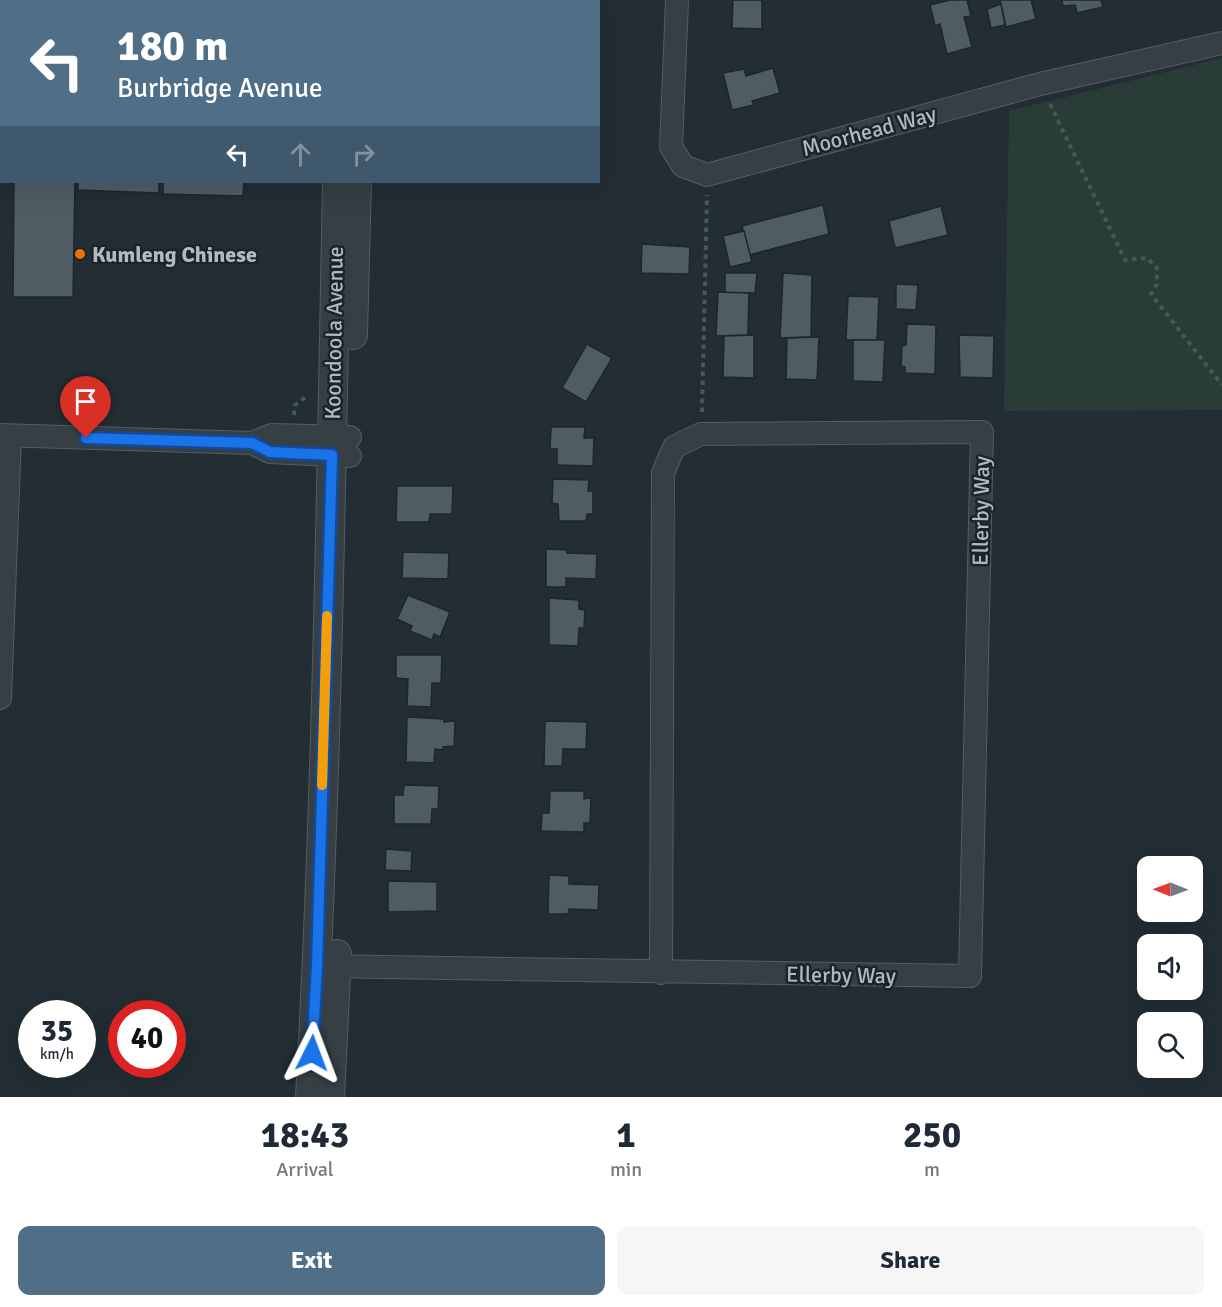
<!DOCTYPE html>
<html lang="en">
<head>
<meta charset="utf-8">
<style>
	body { margin:0; font-family:Signika,sans-serif; background:#f6f6f7; color:#1f2937; height:100vh; display:flex; flex-direction:column; font-size:22px; white-space:nowrap }
	* { box-sizing:border-box; margin:0 }
	p { font-size:20px; color:#747a83 }
	.icon { flex:none; width:33px; height:33px; fill:none; stroke:currentColor; stroke-width:2; stroke-linecap:round; stroke-linejoin:round }
	.map { position:relative; height:1097px; overflow:hidden }
	.details { display:flex; flex-direction:column; background:#fff; flex:1 }
	.details>* { flex:none }
	.hud { position:absolute; left:0px; top:0px; width:600px; height:183px; box-shadow:0 6px 24px #0002; background:#506f87; color:#fff; overflow:hidden }
	.needle { width:39px; rotate:271deg }
	.buttons { position:absolute; left:1137px; top:856px; display:grid; gap:12px }
	.buttons a { display:grid; place-items:center; width:66px; height:66px; border-radius:12px; background:#fff; box-shadow:0 6px 24px #0002; font-size:30px }
	.speed { position:absolute; left:18px; top:1000px; display:flex; gap:12px; font-size:30px; font-weight:700; text-align:center }
	.speed>* { display:grid; place-content:center; width:78px; height:78px; border-radius:50%; background:#fff; box-shadow:0 6px 24px #0002; line-height:1 }
	.speed small { font-size:15px; font-weight:400 }
	.speed .limit { border:9px solid #d22; background:#fff; color:#111 }
	.pin { position:absolute; display:grid; place-items:center; width:51px; height:51px; color:#fff; margin:-62px -26px; border-radius:50% 50% 50% 0; rotate:-45deg; box-shadow:0 0 6px #0007 }
	.pin .icon { rotate:45deg }
	.me { position:absolute; width:66px; margin:-33px; rotate:3deg; stroke-linejoin:round; filter:drop-shadow(0 0 4px #0008) }
	.turn { display:flex; align-items:center; gap:21px; height:126px; padding:0 18px; font-size:27px }
	.turn .icon { width:78px; height:78px; stroke-width:2.5 }
	.turn b { display:block; font-size:42px; line-height:51px }
	.lanes { display:flex; align-items:center; height:57px; padding:0 18px; background:#0003; justify-content:center; gap:30px; direction:ltr }
	.lanes .off { opacity:.35 }
	.eta { display:flex; justify-content:space-evenly; align-items:center; height:102px; text-align:center }
	.eta b { font-size:36px; font-weight:800; line-height:42px }
	.action { display:flex; gap:12px; margin-top:auto; padding:12px 18px }
	.action a { flex:1; height:69px; border-radius:12px; background:#506f87; color:#fff; font-size:24px; font-weight:800; line-height:69px; text-align:center }
	.action a+a { background:#f6f6f7; color:#1f2937 }
	.map>svg:first-child { display:block }
	.green { fill:#2a3c37 }
	.building { fill:#505c64; stroke:#1d262b; stroke-width:1.5 }
	.lines { fill:none; stroke-linecap:round; stroke-linejoin:round }
	.minor-casing { stroke:#535d62; stroke-width:24 }
	.tertiary-casing { stroke:#535d62; stroke-width:30 }
	.path { stroke:#485857; stroke-width:4; stroke-dasharray:4.5 4.5; stroke-linecap:butt }
	.minor { stroke:#353f44; stroke-width:22 }
	.tertiary { stroke:#353f44; stroke-width:28 }
	.route-casing { stroke:#114b97; stroke-width:15 }
	.route { stroke:#1a73e8; stroke-width:10 }
	.slow { stroke:#f59e0b; stroke-width:10 }
	.food-dot { fill:#e8710a; stroke:#1b2429; stroke-width:2 }
	.labels { text-anchor:middle; dominant-baseline:central; stroke-width:5; stroke-linejoin:round; paint-order:stroke }
	.street-label { font-size:22px; fill:#afbac1; stroke:#1b2429 }
	.poi-label { font-size:22px; font-weight:bold; fill:#afbac1; stroke:#1b2429; text-anchor:start }
</style>
</head>
<body>
<div class="map">
<svg width="1222" height="1097" viewBox="0 0 1222 1097">
	<rect width="100%" height="100%" fill="#222d34"/>
	<path class="green" d="M1222 58V410L1004 411 1009 111Z"/>
	<g class="building">
		<path d="M0 0H80L2 2V16Z"/>
		<path d="M170 0H251L170 2Z"/>
		<path d="M733 0H762V29L732 28Z"/>
		<path d="M950 0H967L971 16 964 17 972 47 947 54 940 24 935 26 930 5Z"/>
		<path d="M1000 0H1031L1036 19 1006 27Z"/>
		<path d="M1062 0H1101L1103 7 1077 13 1075 5 1063 6Z"/>
		<path d="M1001 4 1005 25 991 28 987 9Z"/>
		<path d="M773 68 780 93 752 101 754 105 732 110 723 73 744 69 746 76Z"/>
		<path d="M14 182H75L73 297H13Z"/>
		<path d="M78 182H159V193L78 190Z"/>
		<path d="M163 182H244L243 196 163 194Z"/>
		<path d="M823 205 829 234 749 255 742 226Z"/>
		<path d="M941 206 948 235 895 248 889 221Z"/>
		<path d="M744 231 752 262 730 267 723 236Z"/>
		<path d="M642 244 690 247 689 274 641 273Z"/>
		<path d="M725 273H757L755 293H725Z"/>
		<path d="M783 273 812 275 811 337 780 338Z"/>
		<path d="M896 284 918 285 916 310 896 309Z"/>
		<path d="M718 292 749 293 748 335 716 336Z"/>
		<path d="M848 296 879 297 877 340H846Z"/>
		<path d="M907 324 936 325 935 374 905 373V367L901 366 902 346 906 345Z"/>
		<path d="M754 335V378L723 377 724 336Z"/>
		<path d="M959 335 994 336 993 378 960 377Z"/>
		<path d="M819 337 817 380 786 379 787 338Z"/>
		<path d="M853 340H885L883 382 853 381Z"/>
		<path d="M587 344 612 358 586 402 562 388Z"/>
		<path d="M551 427H585L584 438H594L593 466 557 465V449H550Z"/>
		<path d="M553 479 589 480 588 491H593V514H587L586 521H559L558 504 552 503Z"/>
		<path d="M397 486H453L452 514H430L429 522H396Z"/>
		<path d="M546 549 567 550V553L597 554 596 579 566 578V587H546Z"/>
		<path d="M403 552 449 553 448 579 402 578Z"/>
		<path d="M408 595 450 612 440 637 434 634 432 640 410 631 412 626 397 619Z"/>
		<path d="M549 598 579 600V609L585 610 584 628H579L578 646 549 645Z"/>
		<path d="M396 655H442L441 683H432L431 707 407 706 408 679 396 678Z"/>
		<path d="M407 717 444 719V722L455 721 454 746 443 747V750L435 749 434 763 406 762Z"/>
		<path d="M545 721 587 722 586 749H563L562 766H544Z"/>
		<path d="M404 785 439 786 438 809H432L431 824H394V795H403Z"/>
		<path d="M550 791H584V799L591 798 590 823H584V832L541 831 542 813H549Z"/>
		<path d="M386 849 412 851 411 871 385 870Z"/>
		<path d="M549 875 569 876V884L599 885 598 910 569 909 568 914H548Z"/>
		<path d="M388 881 437 882V911L388 912Z"/>
	</g>
	<g class="lines">
		<defs>
			<g id="minor">
				<path d="M677 0 671 147 683 166 707 175 1040 84 1222 43"/>
				<path d="M0 435 252 443 270 452 350 456"/>
				<path d="M252 443 272 435 350 437"/>
				<path d="M0 698 10 436"/>
				<path d="M321 966 970 976 982 432 701 434 674 447 663 473 661 973"/>
			</g>
			<g id="tertiary">
				<path d="M343 2V0"/>
				<path d="M353 335 357 182"/>
				<path d="M310 1097C327 792 331 487 337 182"/>
				<path d="M330 1097 337 954"/>
			</g>
		</defs>
		<use href="#minor" class="minor-casing"/>
		<use href="#tertiary" class="tertiary-casing"/>
		<g class="path">
			<path d="M1050 104 1125 260 1147 258 1157 268V284L1151 294 1222 385"/>
			<path d="M702 412 707 195"/>
			<path d="M294 415 295 405 307 396"/>
		</g>
		<use href="#minor" class="minor"/>
		<use href="#tertiary" class="tertiary"/>
	</g>
	<g class="lines">
		<defs>
			<path id="route" d="M86 438 252 443 270 452 332 455 317 966 312 1053"/>
		</defs>
		<use href="#route" class="route-casing"/>
		<use href="#route" class="route"/>
		<path class="slow" d="M322 785 327 616"/>
	</g>
	<circle class="food-dot" cx="80" cy="254" r="6"/>
	<g class="labels">
		<g class="street-label">
			<text transform="translate(869 131) rotate(-15)">Moorhead Way</text>
			<text transform="translate(334 333) rotate(-89)">Koondoola Avenue</text>
			<text transform="translate(981 511) rotate(-89)">Ellerby Way</text>
			<text transform="translate(841 975) rotate(1)">Ellerby Way</text>
		</g>
		<g class="poi-label">
			<text x="92" y="254">Kumleng Chinese</text>
		</g>
	</g>
</svg>
<div class="buttons">
<a><svg class="needle" viewBox="-14 -14 28 28"><path d="M0-13l5 13h-10z" fill="#e53935"/><path d="M0 13l5-13h-10z" fill="#747a83"/></svg></a>
<a><svg class="icon" aria-label="sound" viewBox="0 0 24 24"><path d="M4 9h4l5-4v14l-5-4H4zM17 9q2 3 0 6"/></svg></a>
<a><svg class="icon" aria-label="search" viewBox="0 0 24 24"><circle cx="10" cy="10" r="6"/><path d="M15 15l6 6"/></svg></a>
</div>
<div class="speed"><div>35<small>km/h</small></div><div class="limit">40</div></div>
<div class="pin" style="left:86px;top:438px;background:#d93025"><svg class="icon" aria-label="arrive" viewBox="0 0 24 24"><path d="M6 21V4h12l-3 4 3 4H6"/></svg></div>
<svg class="me" style="left:312px;top:1053px" viewBox="-20 -20 40 40"><path d="M0-17L14 15 0 8-14 15z" fill="#1a73e8" stroke="#fff" stroke-width="4"/></svg>
<div class="hud">
<div class="turn"><svg class="icon" aria-label="left" viewBox="0 0 24 24"><path d="M17 20v-9H6M10 6l-5 5 5 5"/></svg><div><b>180 m</b>Burbridge Avenue</div></div>
<div class="lanes"><svg class="icon" aria-label="left" viewBox="0 0 24 24"><path d="M17 20v-9H6M10 6l-5 5 5 5"/></svg><svg class="icon off" aria-label="ahead" viewBox="0 0 24 24"><path d="M12 20V5M6 11l6-6 6 6"/></svg><svg class="icon off" aria-label="right" viewBox="0 0 24 24"><path d="M7 20v-9h11M14 6l5 5-5 5"/></svg></div>
</div>
</div>
<section class="details">
<div class="eta">
<div><b>18:43</b><p>Arrival</p></div>
<div><b>1</b><p>min</p></div>
<div><b>250</b><p>m</p></div>
</div>
<div class="action"><a>Exit</a><a>Share</a></div>
</section>
</body>
</html>
